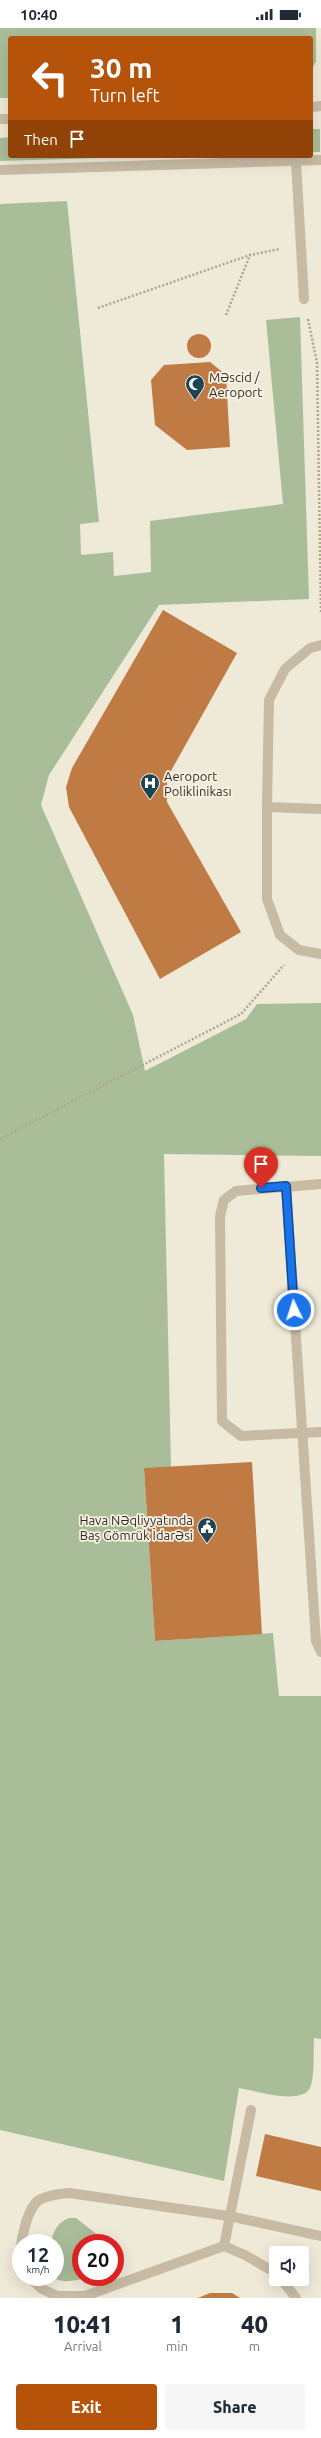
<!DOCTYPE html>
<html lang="en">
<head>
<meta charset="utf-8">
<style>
	body { margin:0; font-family:Ubuntu,sans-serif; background:#f6f6f7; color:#1f2937; height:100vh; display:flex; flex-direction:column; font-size:15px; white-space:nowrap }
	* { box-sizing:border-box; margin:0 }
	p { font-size:13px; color:#747a83 }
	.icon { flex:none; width:22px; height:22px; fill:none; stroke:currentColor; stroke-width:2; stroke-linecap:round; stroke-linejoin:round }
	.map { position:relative; height:2270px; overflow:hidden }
	.sheet { display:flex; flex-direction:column; background:#fff; flex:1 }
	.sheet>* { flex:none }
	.hud { position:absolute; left:8px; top:8px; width:305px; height:122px; border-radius:4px; box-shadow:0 4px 16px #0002; background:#b45309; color:#fff; overflow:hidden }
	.tools { position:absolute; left:269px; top:2218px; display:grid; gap:8px }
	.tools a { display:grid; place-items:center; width:40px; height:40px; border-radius:4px; background:#fff; box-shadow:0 4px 16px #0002; font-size:20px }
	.speed { position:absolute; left:12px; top:2206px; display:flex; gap:8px; font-size:20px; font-weight:700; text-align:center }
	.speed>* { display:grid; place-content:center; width:52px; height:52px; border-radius:50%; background:#fff; box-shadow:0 4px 16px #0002; line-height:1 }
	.speed small { font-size:10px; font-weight:400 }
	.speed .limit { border:6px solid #d22; background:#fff; color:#111 }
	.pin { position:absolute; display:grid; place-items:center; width:34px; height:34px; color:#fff; margin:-41px -17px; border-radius:50% 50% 50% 0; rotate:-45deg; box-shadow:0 0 4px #0007 }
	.pin .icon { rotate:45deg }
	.me { position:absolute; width:44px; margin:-22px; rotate:356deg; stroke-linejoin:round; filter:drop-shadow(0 0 3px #0008) }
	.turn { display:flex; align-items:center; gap:14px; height:84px; padding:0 16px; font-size:18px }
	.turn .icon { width:52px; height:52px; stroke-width:2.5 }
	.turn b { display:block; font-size:28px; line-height:34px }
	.then { display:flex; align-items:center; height:38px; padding:0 16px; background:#0003; gap:8px; font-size:15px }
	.eta { display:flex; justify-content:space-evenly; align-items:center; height:68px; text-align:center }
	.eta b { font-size:24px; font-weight:800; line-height:28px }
	.action { display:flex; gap:8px; margin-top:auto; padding:8px 16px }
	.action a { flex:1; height:46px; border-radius:4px; background:#b45309; color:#fff; font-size:16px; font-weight:800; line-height:46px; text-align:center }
	.action a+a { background:#f6f6f7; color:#1f2937 }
	.status { display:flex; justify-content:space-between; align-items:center; height:28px; padding:0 20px; background:#fff; direction:ltr }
	.status svg { height:11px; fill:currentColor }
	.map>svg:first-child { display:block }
	.green { fill:#aabd99 }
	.building { fill:#c07b45 }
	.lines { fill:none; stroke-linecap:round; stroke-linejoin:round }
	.path { stroke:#b2a58f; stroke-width:2.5; stroke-dasharray:2 2; stroke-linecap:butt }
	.service { stroke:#c7bba4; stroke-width:10 }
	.route-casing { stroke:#114b97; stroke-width:10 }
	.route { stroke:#1a73e8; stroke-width:7 }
	.labels { text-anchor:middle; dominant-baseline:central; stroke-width:3.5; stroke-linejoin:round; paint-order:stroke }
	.poi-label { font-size:13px; fill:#322c26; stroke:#f8f2e3; text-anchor:start }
</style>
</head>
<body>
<div class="status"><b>10:40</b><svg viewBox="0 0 49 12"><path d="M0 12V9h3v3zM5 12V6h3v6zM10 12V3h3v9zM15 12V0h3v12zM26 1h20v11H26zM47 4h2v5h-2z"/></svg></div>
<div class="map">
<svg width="321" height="2270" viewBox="0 0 321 2270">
	<rect width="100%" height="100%" fill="#efe9d8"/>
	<g class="green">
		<path d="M0 0H316V33L311 43V10H10V70H0Z"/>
		<rect x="311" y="101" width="9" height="23"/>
		<path d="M10 109V128H166L0 133V110Z"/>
		<path d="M67 173 99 494 80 496 81 527 113 524 114 548 151 544 150 493 283 476 266 292 300 289 309 571 159 577 49 747 41 777 133 987 145 1043 246 991 257 976 321 975V1128L164 1126 171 1439 144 1441 155 1613 273 1605 279 1668H321V2011L314 2010C313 2025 315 2043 311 2057 306 2079 256 2063 239 2060L224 2153 0 2102V176Z"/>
		<path d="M69 2190H76L108 2215H81V2249H88C75 2253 63 2256 52 2249H55V2215H51C53 2203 57 2195 69 2190Z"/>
	</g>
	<g class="building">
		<circle cx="199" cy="318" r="12"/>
		<path d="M210 334 226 347 230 419 187 422 155 397 151 352 164 337Z"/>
		<path d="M163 582 237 625 167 750V774L241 904 160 951 69 779 66 759 72 740Z"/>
		<path d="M252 1434 262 1606 155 1613 144 1440Z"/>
		<path d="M265 2106 321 2119V2163L256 2148Z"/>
		<path d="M210 2265H232L240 2270H198Z"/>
	</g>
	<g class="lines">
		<g class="path">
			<path d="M98 280 250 227 280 221"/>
			<path d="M226 287 250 227"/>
			<path d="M308 291 317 335 321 585"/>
			<path d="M0 1111 241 986 284 937"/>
		</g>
		<g class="service">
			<path d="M311 79 321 78"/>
			<path d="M0 91H10"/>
			<path d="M296 134 304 271"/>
			<path d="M0 142 321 132"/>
			<path d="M321 617 310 620 285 641 269 672 267 779V871L280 907 299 922 321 926"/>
			<path d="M267 779 321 781"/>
			<path d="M321 1156 236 1163 224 1172 220 1188 222 1393 241 1408 321 1404"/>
			<path d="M286 1158 316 1613 321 1624"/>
			<path d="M224 2218 251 2082"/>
			<path d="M21 2227C20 2214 27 2180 39 2172 49 2167 58 2166 69 2165L229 2188 321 2208"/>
			<path d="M29 2249 42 2261 57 2268H85L224 2218 245 2227 276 2245"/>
			<path d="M281 2251 296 2270"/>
		</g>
	</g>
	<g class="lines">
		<defs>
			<path id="route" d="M261 1160 286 1158 294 1282"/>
		</defs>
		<use href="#route" class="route-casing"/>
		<use href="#route" class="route"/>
	</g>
	<defs>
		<symbol id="mosque-pin" viewBox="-11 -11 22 30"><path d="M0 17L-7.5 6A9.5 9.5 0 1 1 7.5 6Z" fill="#1d4452" stroke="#f8f2e3"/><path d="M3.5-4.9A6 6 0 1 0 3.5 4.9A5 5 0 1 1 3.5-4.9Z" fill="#fff"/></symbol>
		<symbol id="hospital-pin" viewBox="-11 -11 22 30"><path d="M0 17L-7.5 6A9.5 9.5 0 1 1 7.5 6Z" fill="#1d4452" stroke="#f8f2e3"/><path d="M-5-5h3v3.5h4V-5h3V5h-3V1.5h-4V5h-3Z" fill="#fff"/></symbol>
		<symbol id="civic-pin" viewBox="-11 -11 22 30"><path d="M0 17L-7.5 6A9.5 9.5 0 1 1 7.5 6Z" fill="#1d4452" stroke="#f8f2e3"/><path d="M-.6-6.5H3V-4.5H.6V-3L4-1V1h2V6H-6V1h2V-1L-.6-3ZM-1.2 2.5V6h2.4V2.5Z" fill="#fff"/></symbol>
	</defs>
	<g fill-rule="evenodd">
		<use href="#mosque-pin" x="184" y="345" width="22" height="30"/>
		<use href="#hospital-pin" x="139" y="744" width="22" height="30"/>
		<use href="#civic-pin" x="196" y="1488" width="22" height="30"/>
	</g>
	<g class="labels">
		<g class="poi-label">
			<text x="209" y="349">Məscid /<tspan x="209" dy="15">Aeroport</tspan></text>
			<text x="164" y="748">Aeroport<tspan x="164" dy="15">Poliklinikası</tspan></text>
			<text x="193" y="1492" text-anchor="end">Hava Nəqliyyatında<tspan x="193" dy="15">Baş Gömrük İdarəsi</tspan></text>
		</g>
	</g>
</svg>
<div class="tools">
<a><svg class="icon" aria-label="sound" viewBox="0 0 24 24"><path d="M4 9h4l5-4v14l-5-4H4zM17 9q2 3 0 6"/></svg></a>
</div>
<div class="speed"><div>12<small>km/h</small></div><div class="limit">20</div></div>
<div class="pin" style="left:261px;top:1160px;background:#d93025"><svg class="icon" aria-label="arrive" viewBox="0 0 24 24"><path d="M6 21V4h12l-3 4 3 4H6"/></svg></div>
<svg class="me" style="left:294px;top:1282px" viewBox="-20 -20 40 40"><circle r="17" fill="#1a73e8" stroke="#fff" stroke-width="3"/><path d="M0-11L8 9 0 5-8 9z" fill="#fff"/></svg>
<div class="hud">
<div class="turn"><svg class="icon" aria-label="left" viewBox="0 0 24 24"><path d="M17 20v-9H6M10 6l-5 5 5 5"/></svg><div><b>30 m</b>Turn left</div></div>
<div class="then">Then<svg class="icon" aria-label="arrive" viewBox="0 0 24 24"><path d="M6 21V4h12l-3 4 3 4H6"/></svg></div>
</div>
</div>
<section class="sheet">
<div class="eta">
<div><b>10:41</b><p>Arrival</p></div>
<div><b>1</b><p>min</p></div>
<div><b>40</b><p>m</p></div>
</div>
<div class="action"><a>Exit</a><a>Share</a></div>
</section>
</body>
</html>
